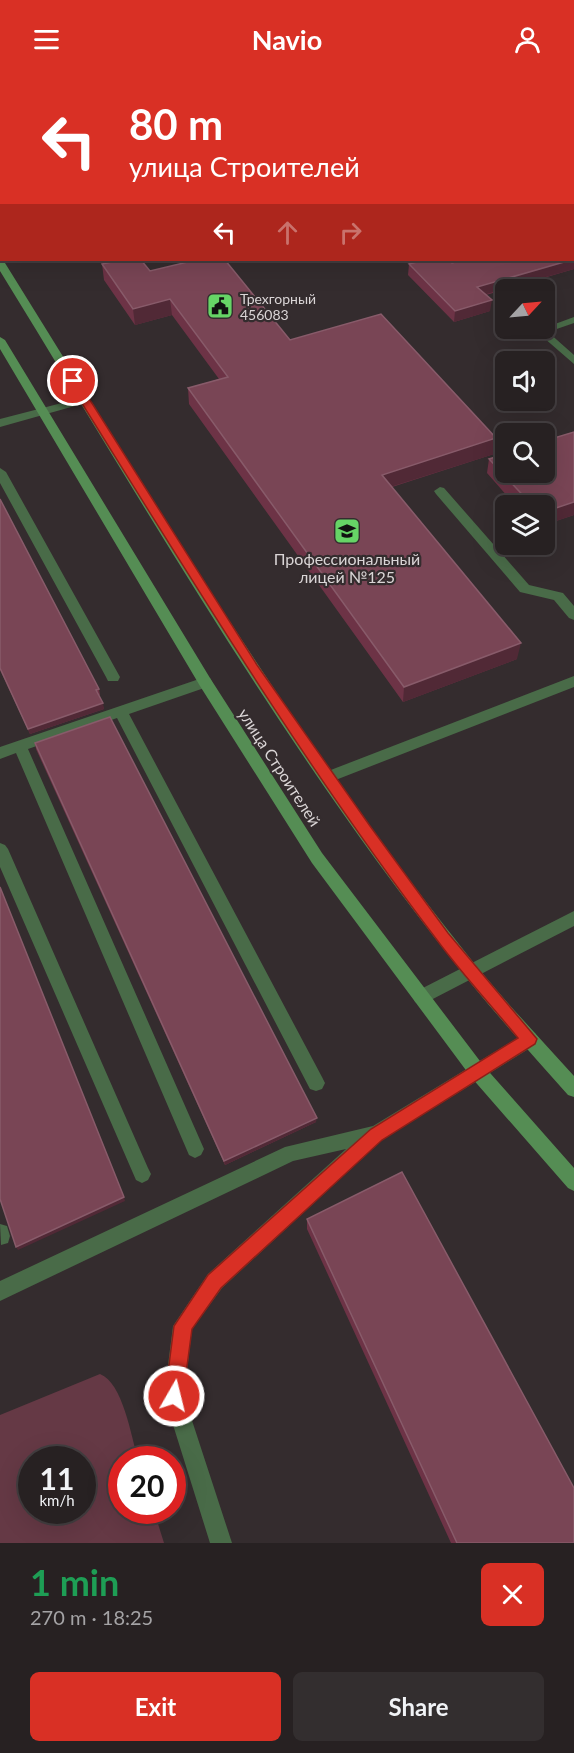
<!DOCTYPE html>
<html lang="en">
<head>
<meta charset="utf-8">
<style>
	body { margin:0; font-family:Lato,sans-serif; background:#332e2f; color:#f1f3f6; height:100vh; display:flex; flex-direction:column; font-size:22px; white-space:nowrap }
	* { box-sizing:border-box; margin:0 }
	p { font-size:20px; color:#a4a3a5 }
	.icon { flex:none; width:33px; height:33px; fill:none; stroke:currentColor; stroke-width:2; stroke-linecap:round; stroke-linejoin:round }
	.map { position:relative; height:1465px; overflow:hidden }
	.panel { display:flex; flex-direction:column; background:#272122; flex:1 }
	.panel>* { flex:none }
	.guide { position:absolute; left:0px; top:0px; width:574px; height:183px; box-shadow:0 6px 24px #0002,0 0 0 2px #433e40; background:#d93025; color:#fff; overflow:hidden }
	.needle { width:39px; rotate:64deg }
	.controls { position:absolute; left:495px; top:201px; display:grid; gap:12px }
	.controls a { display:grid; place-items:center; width:60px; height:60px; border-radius:9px; background:#272122; box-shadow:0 6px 24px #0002,0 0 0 2px #433e40; font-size:30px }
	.speed { position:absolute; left:18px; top:1368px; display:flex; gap:12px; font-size:30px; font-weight:700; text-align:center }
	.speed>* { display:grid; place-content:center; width:78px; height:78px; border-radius:50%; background:#272122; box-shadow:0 6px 24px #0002,0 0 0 2px #433e40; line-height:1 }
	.speed small { font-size:15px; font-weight:400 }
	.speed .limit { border:9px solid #d22; background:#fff; color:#111 }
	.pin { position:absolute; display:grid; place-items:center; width:51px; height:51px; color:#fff; margin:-26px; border:3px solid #fff; border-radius:50%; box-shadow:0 2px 6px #0007 }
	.me { position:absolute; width:66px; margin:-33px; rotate:8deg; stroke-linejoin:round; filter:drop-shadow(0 0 4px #0008) }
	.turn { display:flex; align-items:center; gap:21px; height:126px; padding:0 30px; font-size:27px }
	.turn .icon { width:78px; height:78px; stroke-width:2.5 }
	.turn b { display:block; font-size:42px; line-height:51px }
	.lanes { display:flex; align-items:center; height:57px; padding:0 30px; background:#0003; justify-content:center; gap:30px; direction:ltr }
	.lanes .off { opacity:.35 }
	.round { display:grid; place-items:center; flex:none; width:63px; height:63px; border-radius:9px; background:#332e2f }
	.summary { display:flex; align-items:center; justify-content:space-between; height:102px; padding:0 30px }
	h1 { font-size:36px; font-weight:700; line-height:45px; color:#1e9e55 }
	.cta { display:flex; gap:12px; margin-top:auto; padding:12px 30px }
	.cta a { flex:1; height:69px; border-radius:9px; background:#d93025; color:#fff; font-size:24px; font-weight:700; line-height:69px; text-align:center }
	.cta a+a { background:#332e2f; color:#f1f3f6 }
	header { display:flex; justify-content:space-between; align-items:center; height:78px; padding:0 30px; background:#d93025; color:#fff; font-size:27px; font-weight:700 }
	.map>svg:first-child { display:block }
	.green { fill:#653945; fill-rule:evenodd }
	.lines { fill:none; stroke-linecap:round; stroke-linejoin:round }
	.lane { fill:#496b48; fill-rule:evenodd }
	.secondary { fill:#558d54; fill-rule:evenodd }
	.wall { fill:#6d3346 }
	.shaded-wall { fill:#512936 }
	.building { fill:#794555; stroke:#885b6a; stroke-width:1.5 }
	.route { fill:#d93025; stroke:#8d1f18; stroke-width:1.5 }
	.labels { text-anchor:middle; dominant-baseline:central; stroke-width:4.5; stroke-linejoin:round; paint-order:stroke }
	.far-poi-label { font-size:14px; fill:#dad5d6; stroke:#342c2e; text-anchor:start }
	.poi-label { font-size:16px; fill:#dad5d6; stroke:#342c2e }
	.street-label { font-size:16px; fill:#dad5d6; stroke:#342c2e }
</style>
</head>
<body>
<header><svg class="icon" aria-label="menu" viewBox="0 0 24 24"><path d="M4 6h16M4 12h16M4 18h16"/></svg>Navio<svg class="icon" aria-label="person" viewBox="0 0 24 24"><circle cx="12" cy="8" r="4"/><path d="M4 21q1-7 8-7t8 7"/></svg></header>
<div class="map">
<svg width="574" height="1465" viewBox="0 0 574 1465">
	<rect width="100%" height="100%" fill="#342c2e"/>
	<path class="green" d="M100 1296C123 1305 131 1358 138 1381L122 1382V1432L154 1433 164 1465H0V1337ZM32 1382H82V1432H32Z"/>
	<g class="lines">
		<g class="lane">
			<path d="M17 0H29L28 2Z"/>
			<path d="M0 180 2 182H11L0 186Z"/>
			<path d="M574 239V245L548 254 574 277V286L536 253Z"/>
			<path d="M85 319 89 320V324L0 349V341Z"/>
			<path d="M0 390 6 394 120 599 118 603H108L106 599 0 405Z"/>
			<path d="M440 409 444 410 529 507 563 515 574 528V542L569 540 554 522 520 514 436 416 434 413Z"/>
			<path d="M574 598V609L333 703H323L321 699 323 695Z"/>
			<path d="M205 599 210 600 212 604 210 608 129 636 322 999 325 1005 322 1011 316 1013 310 1011 117 640 28 671 204 1071 201 1077 195 1080 189 1077 16 675 0 681V669Z"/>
			<path d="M0 765 5 767 8 771 148 1090 151 1096 148 1102 142 1105 136 1102 0 789Z"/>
			<path d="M574 833V848L427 924 421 927 415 924 413 919 415 914Z"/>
			<path d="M529 953 535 955 538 961 535 967 382 1062 222 1210 192 1251 184 1318 232 1465H210L164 1318 173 1248 208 1196 346 1071 293 1083 0 1223V1203L285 1069 373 1048Z"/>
			<path d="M0 1146 7 1148 10 1158 8 1165 1 1167Z"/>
		</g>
		<g class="secondary">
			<path d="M0 182 5 185C150 418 291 655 462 870 497 915 536 956 574 998V1019L568 1017C529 973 489 929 453 883 282 668 144 427 0 193Z"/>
			<path d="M0 259 5 262 210 600 322 775 483 987 574 1090V1113L568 1110 471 999 312 785 200 608 0 271Z"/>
		</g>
	</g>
	<g class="wall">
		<path d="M103 0H366L368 2H104Z"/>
		<path d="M573 14H574V57L573 56Z"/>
		<path d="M574 151V191L486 217 490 233 454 244 408 197 409 186 452 185Z"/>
		<path d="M102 186 150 193 290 262 494 376 392 409 517 581 403 624 189 326 188 310 219 301 172 237 135 247 104 202Z"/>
		<path d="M574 354V437L544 447V428H516L487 395 489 381Z"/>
		<path d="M0 421 99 611 100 617H99L104 631 30 656 0 592Z"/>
		<path d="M35 665 316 1044 225 1087 36 671Z"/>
		<path d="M307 1141 574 1465H451L307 1151Z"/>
	</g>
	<g class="shaded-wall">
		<path d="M573 181H574V191L476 219 477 209Z"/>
		<path d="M170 221 172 237 135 247 133 231Z"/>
		<path d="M492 222 490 233 454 244 455 233Z"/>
		<path d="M496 360 494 376 381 412 382 397Z"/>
		<path d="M574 424V437L544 447V434Z"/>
		<path d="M521 565 517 581 403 624 404 609Z"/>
		<path d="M103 625 104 631 30 656 28 651Z"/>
		<path d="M317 1040 316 1044 225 1087 224 1083Z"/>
		<path d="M124 1119 125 1123 18 1172 16 1169Z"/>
	</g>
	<g class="building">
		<path d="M112 0H366L368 2H113Z"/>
		<path d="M573 14H574V44L573 43Z"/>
		<rect x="573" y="151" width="1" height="30"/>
		<path d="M122 182H141L150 193 196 182H225L290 262 381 236 496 360 382 397 521 565 404 609 188 310 228 299 170 221 133 231 102 186Z"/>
		<path d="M425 182H449L452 185 463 182H571L477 209 492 222 455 233 409 186Z"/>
		<path d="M574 354V424L544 434V428H533L489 381 506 376V394H544V363Z"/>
		<path d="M0 421 99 611 96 612 103 625 28 651 0 590Z"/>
		<path d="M110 639 317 1040 224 1083 35 665Z"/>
		<path d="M0 809 124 1119 16 1169 0 1121Z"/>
		<path d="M402 1094 574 1410V1465H457L307 1141Z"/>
	</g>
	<path class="route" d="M69 300 78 303 257 587 370 748 448 855 537 961 535 966 382 1062 221 1210 192 1251 183 1318 180 1324 174 1327 167 1324 165 1318 174 1248 208 1197 371 1051 518 960C491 927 462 896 437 862 301 684 186 492 68 303Z"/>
	<defs>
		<symbol id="civic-square" viewBox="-11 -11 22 22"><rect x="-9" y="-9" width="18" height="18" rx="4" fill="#66d466" stroke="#342c2e"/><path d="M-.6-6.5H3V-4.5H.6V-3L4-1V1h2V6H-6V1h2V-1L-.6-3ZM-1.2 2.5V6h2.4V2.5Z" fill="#111"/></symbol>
		<symbol id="university-square" viewBox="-11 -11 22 22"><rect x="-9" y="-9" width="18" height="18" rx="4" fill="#66d466" stroke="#342c2e"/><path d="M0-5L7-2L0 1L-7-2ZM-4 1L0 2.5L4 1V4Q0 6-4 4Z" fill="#111"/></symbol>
	</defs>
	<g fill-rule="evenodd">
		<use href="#civic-square" x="205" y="213" width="30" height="30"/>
		<use href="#university-square" x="332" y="438" width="30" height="30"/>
	</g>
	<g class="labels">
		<g class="far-poi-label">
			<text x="240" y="220">Трехгорный<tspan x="240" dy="16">456083</tspan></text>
		</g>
		<g class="poi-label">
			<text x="347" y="480">Профессиональный<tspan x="347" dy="18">лицей №125</tspan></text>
		</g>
		<g class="street-label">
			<text transform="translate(280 689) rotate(57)">улица Строителей</text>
		</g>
	</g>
</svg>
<div class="controls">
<a><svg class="needle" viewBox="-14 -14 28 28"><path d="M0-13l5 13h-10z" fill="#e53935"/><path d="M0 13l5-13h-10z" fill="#a4a3a5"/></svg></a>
<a><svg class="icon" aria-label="sound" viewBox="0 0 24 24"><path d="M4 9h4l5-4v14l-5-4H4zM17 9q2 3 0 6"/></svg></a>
<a><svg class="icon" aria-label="search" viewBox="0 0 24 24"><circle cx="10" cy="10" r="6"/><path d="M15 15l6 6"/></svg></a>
<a><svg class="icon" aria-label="layers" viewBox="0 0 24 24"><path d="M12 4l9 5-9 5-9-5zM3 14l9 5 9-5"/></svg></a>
</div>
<div class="speed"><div>11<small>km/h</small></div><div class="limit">20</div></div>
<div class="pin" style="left:73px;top:303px;background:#d93025"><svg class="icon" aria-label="arrive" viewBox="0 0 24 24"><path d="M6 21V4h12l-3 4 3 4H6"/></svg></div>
<svg class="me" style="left:174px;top:1318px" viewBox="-20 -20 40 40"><circle r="17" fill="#d93025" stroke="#fff" stroke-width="3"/><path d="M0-11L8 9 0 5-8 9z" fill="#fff"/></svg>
<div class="guide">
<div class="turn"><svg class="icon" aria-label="left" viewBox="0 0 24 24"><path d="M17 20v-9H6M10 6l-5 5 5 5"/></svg><div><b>80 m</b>улица Строителей</div></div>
<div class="lanes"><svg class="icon" aria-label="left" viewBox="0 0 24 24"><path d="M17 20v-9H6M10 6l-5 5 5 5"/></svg><svg class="icon off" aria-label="ahead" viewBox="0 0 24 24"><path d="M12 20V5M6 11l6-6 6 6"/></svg><svg class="icon off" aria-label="right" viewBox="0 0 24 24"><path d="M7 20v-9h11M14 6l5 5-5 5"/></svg></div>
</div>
</div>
<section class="panel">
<div class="summary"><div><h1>1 min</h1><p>270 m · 18:25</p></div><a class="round" style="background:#d93025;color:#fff"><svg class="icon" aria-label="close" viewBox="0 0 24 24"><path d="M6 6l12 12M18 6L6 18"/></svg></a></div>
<div class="cta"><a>Exit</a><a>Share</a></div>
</section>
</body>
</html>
